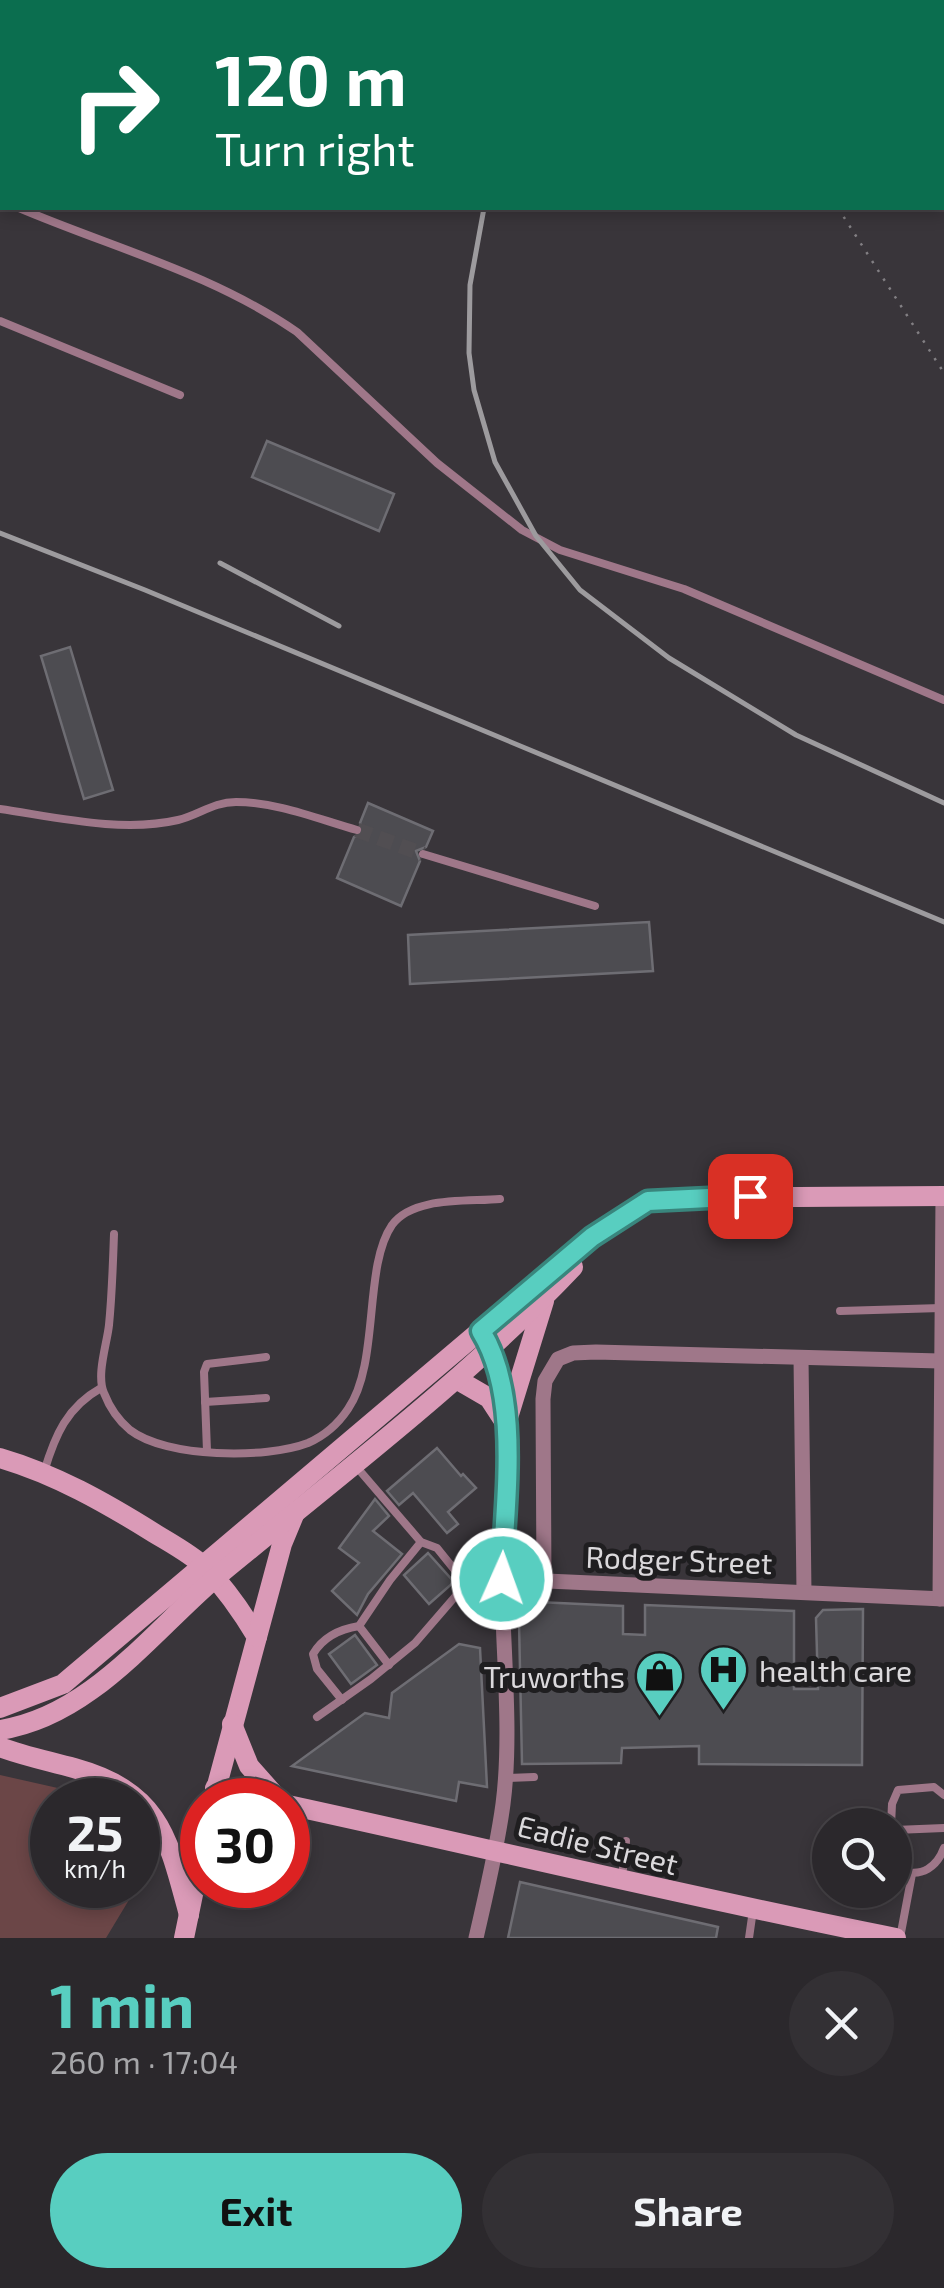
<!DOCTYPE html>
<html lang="en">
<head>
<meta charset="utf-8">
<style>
	body { margin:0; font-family:"Exo 2",sans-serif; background:#333034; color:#f1f3f6; height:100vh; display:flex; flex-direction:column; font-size:38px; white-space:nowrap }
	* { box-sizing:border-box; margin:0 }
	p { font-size:32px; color:#a6a6a9 }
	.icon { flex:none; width:55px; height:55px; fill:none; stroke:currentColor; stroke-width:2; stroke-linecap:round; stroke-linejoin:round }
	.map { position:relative; height:1938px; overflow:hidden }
	.sheet { display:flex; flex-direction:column; background:#2b282c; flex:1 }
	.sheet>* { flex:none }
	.top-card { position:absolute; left:0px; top:0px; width:945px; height:210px; box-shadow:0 5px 15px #0003,0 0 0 2px #474448; background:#0b6e4f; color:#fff; overflow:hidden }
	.fabs { position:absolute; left:812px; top:1808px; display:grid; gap:20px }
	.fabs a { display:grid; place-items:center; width:100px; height:100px; border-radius:50%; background:#2b282c; box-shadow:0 5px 15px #0003,0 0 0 2px #474448; font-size:50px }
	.speed { position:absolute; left:30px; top:1778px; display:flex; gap:20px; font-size:50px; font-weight:700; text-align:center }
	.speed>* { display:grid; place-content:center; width:130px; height:130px; border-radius:50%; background:#2b282c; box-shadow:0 5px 15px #0003,0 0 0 2px #474448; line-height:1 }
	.speed small { font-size:25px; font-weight:400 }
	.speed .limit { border:15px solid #d22; background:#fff; color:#111 }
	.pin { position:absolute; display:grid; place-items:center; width:85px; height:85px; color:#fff; margin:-42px; border-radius:20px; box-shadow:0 5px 15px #0006 }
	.me { position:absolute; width:110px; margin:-55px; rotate:2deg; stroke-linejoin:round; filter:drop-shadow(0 0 8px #0008) }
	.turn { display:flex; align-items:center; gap:35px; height:210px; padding:0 50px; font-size:45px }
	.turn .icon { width:130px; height:130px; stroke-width:2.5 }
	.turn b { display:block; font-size:70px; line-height:85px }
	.round { display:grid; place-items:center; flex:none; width:105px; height:105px; border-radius:52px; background:#333034 }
	.head { display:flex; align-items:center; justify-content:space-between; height:170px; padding:0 50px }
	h1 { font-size:60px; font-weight:700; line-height:75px; color:#58cec0 }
	.button { display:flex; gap:20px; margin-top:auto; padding:20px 50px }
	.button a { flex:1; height:115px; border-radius:60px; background:#58cec0; color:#111; font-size:40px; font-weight:700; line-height:115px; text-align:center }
	.button a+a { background:#333034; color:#f1f3f6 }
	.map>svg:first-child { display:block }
	.green { fill:#6b4647 }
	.building { fill:#4d4c51; stroke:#6e6d73; stroke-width:2.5 }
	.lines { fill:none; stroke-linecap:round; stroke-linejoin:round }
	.street-tunnel { stroke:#514e52; stroke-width:15; stroke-dasharray:15 8; stroke-linecap:butt }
	.path { stroke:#827f83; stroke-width:2.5; stroke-dasharray:2.5 8; stroke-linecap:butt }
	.lane { stroke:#9f7789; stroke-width:8 }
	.street { stroke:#9f7789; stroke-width:15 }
	.secondary { stroke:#da9ab7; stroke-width:20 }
	.rail { stroke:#9d9b9e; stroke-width:5 }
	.route-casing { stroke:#39867d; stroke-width:25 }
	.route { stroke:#58cec0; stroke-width:18 }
	.labels { text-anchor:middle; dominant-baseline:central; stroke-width:10; stroke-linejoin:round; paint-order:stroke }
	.street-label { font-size:30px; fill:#dbd9dc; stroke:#1f1e20 }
	.poi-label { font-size:30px; fill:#dbd9dc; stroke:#1f1e20; text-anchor:start }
</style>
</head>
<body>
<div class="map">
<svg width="944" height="1938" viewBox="0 0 944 1938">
	<rect width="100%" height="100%" fill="#39353a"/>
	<path class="green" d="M0 1775 111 1800H52V1885H138V1806L158 1833 156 1855 106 1938H0Z"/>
	<g class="building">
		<path d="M267 441 394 494 379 531 252 477Z"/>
		<path d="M70 647 113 790 84 799 41 656Z"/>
		<path d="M368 803 433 831 426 847 416 851 420 861 401 906 337 878 354 837 364 833 360 823Z"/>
		<path d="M649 922 653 971 410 984 408 935Z"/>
		<path d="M437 1448 461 1476 463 1474 476 1488 448 1512 458 1524 447 1533 413 1493 399 1505 387 1491Z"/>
		<path d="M375 1499 389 1516 373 1531 402 1554 368 1594 357 1615 332 1591 359 1563 339 1548Z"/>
		<path d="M428 1553 454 1582 429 1604 404 1575Z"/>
		<path d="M537 1602 623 1606V1634L645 1635V1605L794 1611V1689H818L816 1618 823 1610 863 1609 862 1765 699 1764V1746L622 1748 621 1763 522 1764 519 1621Z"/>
		<path d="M355 1635 377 1665 351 1684 329 1654Z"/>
		<path d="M459 1644 480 1648 487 1787 459 1782 456 1801 292 1766 365 1713 389 1718 392 1693Z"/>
		<path d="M520 1882 718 1927 716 1938H508Z"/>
	</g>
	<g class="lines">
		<path class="street-tunnel" d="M357 830 423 854"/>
		<g class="path">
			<path d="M729 0 730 2"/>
			<path d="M838 208 944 373"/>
		</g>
		<g class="lane">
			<path d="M0 199 2 200"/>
			<path d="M19 208C113 248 211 273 297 332L437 463 522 530 560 550 684 589 944 700"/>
			<path d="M0 321 180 395"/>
			<path d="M0 809C55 817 122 833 178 820 199 815 213 802 236 802 277 802 318 819 357 830"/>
			<path d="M423 854 595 906"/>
			<path d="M114 1234C113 1264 112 1295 109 1325 107 1344 96 1375 104 1393 109 1406 118 1420 130 1430 166 1458 266 1459 308 1443 324 1436 338 1424 348 1409 380 1363 363 1267 392 1225 413 1196 468 1202 500 1199"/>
			<path d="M840 1311 941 1308"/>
			<path d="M205 1402 266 1398"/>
			<path d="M207 1451 204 1372 207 1364 266 1357"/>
			<path d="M354 1464 421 1542 437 1548 466 1584"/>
			<path d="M44 1472C55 1435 67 1407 101 1388"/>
			<path d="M359 1626 389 1665"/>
			<path d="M342 1700 317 1669 313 1654C323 1637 340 1629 359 1626L390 1580 421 1542"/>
			<path d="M317 1717 371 1679 415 1643 466 1584 502 1579"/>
			<path d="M506 1778 534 1777"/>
			<path d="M891 1825 892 1804 898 1790 934 1787 944 1795"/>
			<path d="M895 1830 944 1828"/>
			<path d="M895 1857 903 1871C922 1877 937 1867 944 1848"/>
			<path d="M622 1877 626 1841"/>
			<path d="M749 1938 753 1910"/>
			<path d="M900 1938 912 1874"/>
		</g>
		<g class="street">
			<path d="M801 1358 804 1592"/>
			<path d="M502 1579 944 1599"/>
			<path d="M544 1581 543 1399 545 1381 558 1359 573 1353 596 1352 940 1361"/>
			<path d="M940 1599 943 1196"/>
			<path d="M476 1938C486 1894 497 1849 503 1804 512 1735 503 1654 502 1583 501 1519 521 1398 488 1343"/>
		</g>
		<g class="secondary">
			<path d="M458 1380 489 1398 506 1424"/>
			<path d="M506 1424 544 1301"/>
			<path d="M0 1458C55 1474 106 1503 154 1533 172 1544 191 1554 206 1568 226 1589 242 1612 257 1637L213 1800"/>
			<path d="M257 1637 282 1544 294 1515"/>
			<path d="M0 1708 63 1684 572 1253 626 1213 648 1201 669 1198 944 1196"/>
			<path d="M232 1724 249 1766 279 1800"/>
			<path d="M0 1730C92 1716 154 1629 221 1573 341 1474 466 1380 573 1267"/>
			<path d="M0 1747C24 1756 49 1761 74 1768 160 1792 168 1837 189 1915"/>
			<path d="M215 1788 267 1800"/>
			<path d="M288 1805C491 1849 692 1898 896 1938"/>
			<path d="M184 1938 202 1851"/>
		</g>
		<g class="rail">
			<path d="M611 2 613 0"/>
			<path d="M484 208 470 285 469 353 474 390 495 462 536 536 580 590 669 658 796 735 944 803"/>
			<path d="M0 533 145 590 944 922"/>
			<path d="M220 563 339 626"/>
		</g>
	</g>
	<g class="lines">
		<defs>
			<path id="route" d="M502 1579C504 1503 522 1398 481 1331L592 1237 648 1201 750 1196"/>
		</defs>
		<use href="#route" class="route-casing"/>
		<use href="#route" class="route"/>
	</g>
	<defs>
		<symbol id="hospital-pin" viewBox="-11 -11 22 30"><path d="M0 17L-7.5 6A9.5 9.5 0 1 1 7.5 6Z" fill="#58cec0" stroke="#1f1e20"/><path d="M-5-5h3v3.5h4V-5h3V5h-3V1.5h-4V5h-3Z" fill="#111"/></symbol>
		<symbol id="shop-pin" viewBox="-11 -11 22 30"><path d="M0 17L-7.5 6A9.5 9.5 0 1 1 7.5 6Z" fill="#58cec0" stroke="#1f1e20"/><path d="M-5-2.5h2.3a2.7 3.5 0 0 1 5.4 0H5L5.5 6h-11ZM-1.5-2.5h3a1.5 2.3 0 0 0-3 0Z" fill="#111"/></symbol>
	</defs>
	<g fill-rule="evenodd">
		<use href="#hospital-pin" x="696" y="1642" width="55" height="75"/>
		<use href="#shop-pin" x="632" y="1648" width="55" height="75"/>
	</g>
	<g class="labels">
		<g class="street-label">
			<text transform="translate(679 1559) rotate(2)">Rodger Street</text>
			<text transform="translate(598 1844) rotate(14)">Eadie Street</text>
		</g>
		<g class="poi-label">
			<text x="759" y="1670">health care</text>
			<text x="625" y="1676" text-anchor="end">Truworths</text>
		</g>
	</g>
</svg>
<div class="fabs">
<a><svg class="icon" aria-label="search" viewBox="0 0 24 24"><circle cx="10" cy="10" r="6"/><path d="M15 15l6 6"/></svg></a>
</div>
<div class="speed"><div>25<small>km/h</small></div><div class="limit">30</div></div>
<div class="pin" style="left:750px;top:1196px;background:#d93025"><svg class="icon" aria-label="arrive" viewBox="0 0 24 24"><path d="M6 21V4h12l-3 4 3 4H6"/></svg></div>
<svg class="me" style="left:502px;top:1579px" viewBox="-20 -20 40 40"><circle r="17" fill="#58cec0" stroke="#fff" stroke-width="3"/><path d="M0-11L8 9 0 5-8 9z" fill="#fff"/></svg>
<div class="top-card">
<div class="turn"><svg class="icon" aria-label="right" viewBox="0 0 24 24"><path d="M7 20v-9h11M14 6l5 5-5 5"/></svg><div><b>120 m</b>Turn right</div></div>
</div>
</div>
<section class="sheet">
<div class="head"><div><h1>1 min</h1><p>260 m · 17:04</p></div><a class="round"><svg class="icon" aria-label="close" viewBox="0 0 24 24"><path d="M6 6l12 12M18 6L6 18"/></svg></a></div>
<div class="button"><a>Exit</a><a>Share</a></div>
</section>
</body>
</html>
